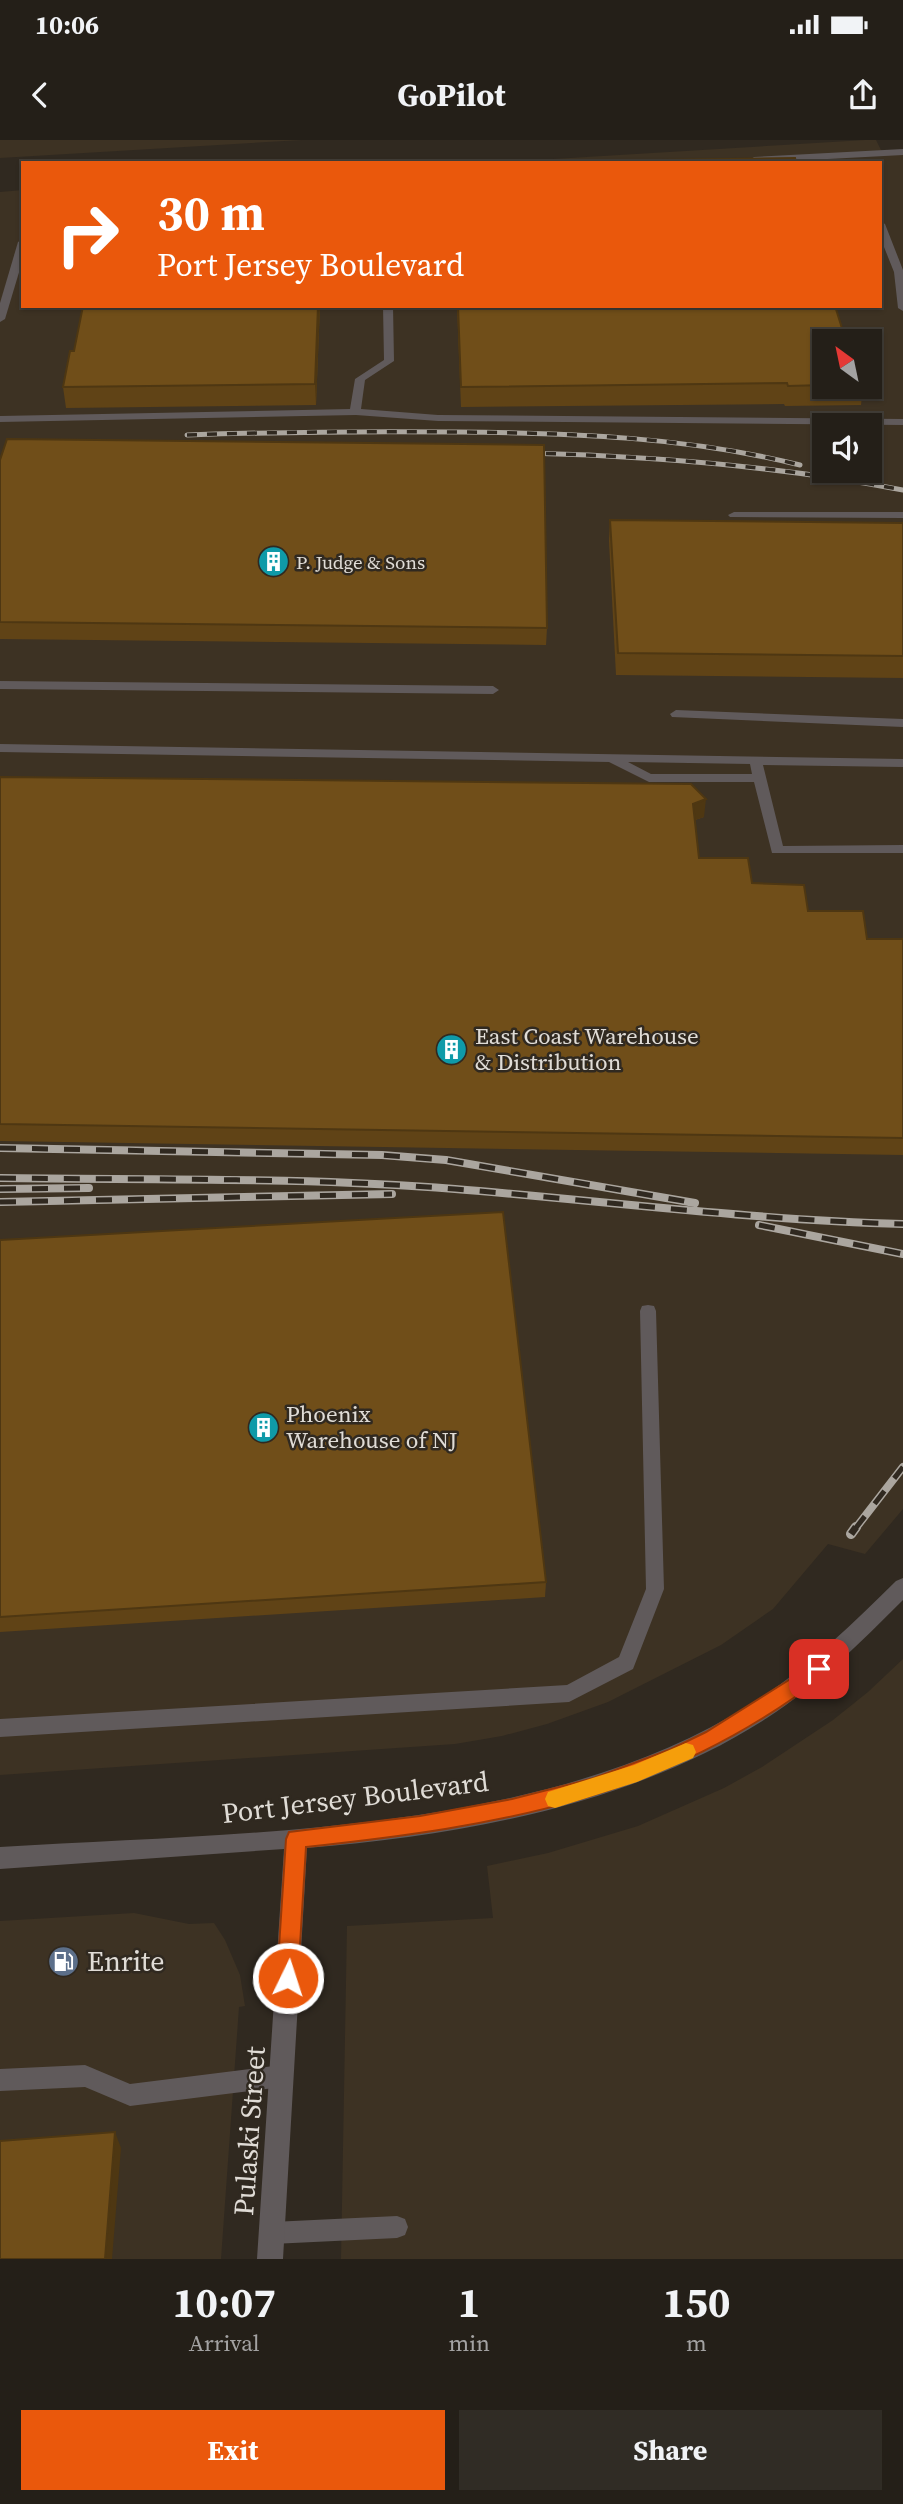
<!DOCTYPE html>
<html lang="en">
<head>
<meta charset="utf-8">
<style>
	body { margin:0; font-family:"Source Serif 4",serif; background:#302c25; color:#f1f3f6; height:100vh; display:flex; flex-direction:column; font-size:26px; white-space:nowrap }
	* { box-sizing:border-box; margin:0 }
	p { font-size:23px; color:#a3a2a2 }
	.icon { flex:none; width:38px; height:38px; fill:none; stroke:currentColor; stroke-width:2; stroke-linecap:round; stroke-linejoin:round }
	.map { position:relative; height:2119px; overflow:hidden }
	.side { display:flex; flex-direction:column; background:#241f18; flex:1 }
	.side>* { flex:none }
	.hud { position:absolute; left:21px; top:21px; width:861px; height:147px; border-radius:0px; box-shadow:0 2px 5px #0004,0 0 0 2px #413d37; background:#ea580c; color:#fff; overflow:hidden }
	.needle { width:46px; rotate:327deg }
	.controls { position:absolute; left:812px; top:189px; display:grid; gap:14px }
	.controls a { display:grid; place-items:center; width:70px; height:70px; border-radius:0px; background:#241f18; box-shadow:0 2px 5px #0004,0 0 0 2px #413d37; font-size:35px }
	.pin { position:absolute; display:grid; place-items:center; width:60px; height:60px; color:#fff; margin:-30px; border-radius:14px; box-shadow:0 4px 10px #0006 }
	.me { position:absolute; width:77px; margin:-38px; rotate:4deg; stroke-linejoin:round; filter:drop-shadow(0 0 5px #0008) }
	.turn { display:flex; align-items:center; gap:24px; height:147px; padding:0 21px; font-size:32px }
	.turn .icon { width:91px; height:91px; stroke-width:2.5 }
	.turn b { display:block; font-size:49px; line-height:60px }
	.eta { display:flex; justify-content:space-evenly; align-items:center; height:119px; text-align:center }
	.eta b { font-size:42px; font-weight:700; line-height:49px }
	.action { display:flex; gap:14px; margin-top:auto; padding:14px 21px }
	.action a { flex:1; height:80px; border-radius:0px; background:#ea580c; color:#fff; font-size:28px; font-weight:700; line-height:80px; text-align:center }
	.action a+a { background:#302c25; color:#f1f3f6 }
	.status { display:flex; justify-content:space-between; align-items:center; height:49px; padding:0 35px; background:#241f18; direction:ltr }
	.status svg { height:19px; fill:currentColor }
	header { display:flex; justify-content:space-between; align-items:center; height:91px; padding:0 21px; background:#241f18; font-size:32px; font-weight:700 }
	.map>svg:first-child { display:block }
	.built { fill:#3d3223; fill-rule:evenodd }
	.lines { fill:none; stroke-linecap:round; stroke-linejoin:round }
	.service { fill:#605a5b; fill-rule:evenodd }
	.tertiary { fill:#605a5b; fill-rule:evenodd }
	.rail-far2-casing { stroke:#aba69f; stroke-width:5 }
	.rail-far1-casing { stroke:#aba69f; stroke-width:8 }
	.rail-casing { stroke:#aba69f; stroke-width:10 }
	.rail-far2 { stroke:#302920; stroke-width:3.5; stroke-dasharray:10; stroke-linecap:butt }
	.rail-far1 { stroke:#302920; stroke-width:5; stroke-dasharray:16; stroke-linecap:butt }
	.rail { stroke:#302920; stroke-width:7; stroke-dasharray:20; stroke-linecap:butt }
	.wall { fill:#604316 }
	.shaded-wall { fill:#4e3712 }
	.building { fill:#704e19; stroke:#4e3712; stroke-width:2 }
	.route { fill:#ea580c; stroke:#983908; stroke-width:2 }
	.slow { fill:#f59e0b }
	.labels { text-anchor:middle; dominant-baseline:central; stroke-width:5; stroke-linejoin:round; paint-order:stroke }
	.far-poi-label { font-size:19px; fill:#e0dcd6; stroke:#302920; text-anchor:start }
	.poi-label { font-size:23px; fill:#e0dcd6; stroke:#302920; text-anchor:start }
	.near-street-label { font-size:28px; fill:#e0dcd6; stroke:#302920 }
	.near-poi-label { font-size:28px; fill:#e0dcd6; stroke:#302920; text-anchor:start }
</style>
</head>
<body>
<div class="status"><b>10:06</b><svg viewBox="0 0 49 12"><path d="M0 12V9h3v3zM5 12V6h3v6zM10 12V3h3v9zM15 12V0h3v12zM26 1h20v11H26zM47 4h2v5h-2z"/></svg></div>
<header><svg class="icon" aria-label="back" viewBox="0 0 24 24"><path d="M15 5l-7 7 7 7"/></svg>GoPilot<svg class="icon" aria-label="share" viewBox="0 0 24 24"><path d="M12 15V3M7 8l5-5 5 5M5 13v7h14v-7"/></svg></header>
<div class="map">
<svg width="903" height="2119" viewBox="0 0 903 2119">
	<rect width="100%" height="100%" fill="#302920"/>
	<g class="built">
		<path d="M0 0H302L0 18Z"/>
		<path d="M865 0H876L883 14H903V1369L865 1414 828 1404 773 1469 721 1505 608 1562 547 1584 502 1596 455 1604 0 1635V52L23 50V166H880V23H486ZM824 201H870V247H824ZM824 285H870V331H824Z"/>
		<path d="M903 1519V2119H341L347 1786 493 1778 487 1726 548 1713 638 1686 724 1648 762 1627 833 1580 868 1552Z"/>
		<path d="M134 1773 189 1784 214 1783 225 1800 240 1835 245 1866 239 1867 221 2119H0V1781Z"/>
	</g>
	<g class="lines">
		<g class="service">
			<path d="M903 9V15L754 23 750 20 754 17Z"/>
			<path d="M880 81 885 84 903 130V171L898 168 894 132 880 97Z"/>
			<path d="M23 99V119L5 179 0 182V163L18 102Z"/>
			<path d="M383 166H393L394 221 365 240 361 269 438 275 903 279V285L438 281 356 275 0 282V276L350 269 355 239 384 220Z"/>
			<path d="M734 372H903V378L730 377 728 375Z"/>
			<path d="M0 541 493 546 499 550 493 554 0 549Z"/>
			<path d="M676 570 903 579V587L672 577 670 574Z"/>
			<path d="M0 604 903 619V627L763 625 783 706 903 705V713H772L754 642H649L609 622 0 612ZM628 622 750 624 752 634H651Z"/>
			<path d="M648 1165 654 1166 656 1171 664 1449 633 1529 569 1562 0 1597V1579L567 1545 619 1517 646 1449 640 1171 642 1166Z"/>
			<path d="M85 1925 130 1944 282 1925 290 1928 293 1936 290 1944 282 1947 130 1966 85 1947 0 1951V1929Z"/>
			<path d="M397 2076 405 2079 408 2087 405 2095 397 2098 272 2104 264 2101 261 2093 264 2085 272 2082Z"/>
		</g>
		<path class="tertiary" d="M903 1438V1460C860 1503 818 1545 767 1578 632 1665 464 1695 307 1708L283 2119H257L284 1709 0 1729V1707C240 1692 542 1696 751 1564 806 1530 850 1486 896 1441Z"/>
		<defs>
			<g id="rail-far2">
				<path d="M187 295C277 292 367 291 458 292 574 293 687 297 800 325"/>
				<path d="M526 313C653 316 778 326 903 350"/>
			</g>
			<g id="rail-far1">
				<path d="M0 1008 382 1015 446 1020 695 1063"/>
				<path d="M0 1038C151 1040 304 1037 455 1049 604 1061 753 1080 903 1084"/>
				<path d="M0 1049 89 1048"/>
				<path d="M0 1062 392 1054"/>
				<path d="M759 1085 903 1114"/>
				<path d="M855 1389 903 1327"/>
			</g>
			<path id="rail" d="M851 1394 856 1387"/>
		</defs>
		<use href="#rail-far2" class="rail-far2-casing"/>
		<use href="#rail-far1" class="rail-far1-casing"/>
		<use href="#rail" class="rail-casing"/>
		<use href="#rail-far2" class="rail-far2"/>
		<use href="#rail-far1" class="rail-far1"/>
		<use href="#rail" class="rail"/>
	</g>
	<g class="wall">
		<path d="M83 166H320L316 265 66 268 63 247 74 211Z"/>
		<path d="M457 166H835L824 201V247H863L861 265 785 266 784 264 461 267Z"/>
		<path d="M0 320 547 488 546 505 0 499Z"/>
		<path d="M610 380 903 383V538L616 535 609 401Z"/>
		<path d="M0 637 704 677 695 680 699 718 808 771 867 799H903V1015L0 1001Z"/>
		<path d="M0 1100 546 1442 545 1457 0 1492Z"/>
	</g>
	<g class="shaded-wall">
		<path d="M318 166H320L316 265 315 244Z"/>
		<path d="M706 659 704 677 692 681 693 664Z"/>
		<path d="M115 1992 121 2008 112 2119H105Z"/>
	</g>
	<g class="building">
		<path d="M795 18 796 23H451Z"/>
		<path d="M83 166H318L315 244 63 247 70 211H74Z"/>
		<path d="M458 166H835L846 201H824V245L788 246 787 243 461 247Z"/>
		<path d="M7 299 544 305 547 488 0 482V320Z"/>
		<path d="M610 380 903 383V516L618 513Z"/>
		<path d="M0 637 691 644 706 659 693 664 699 718H748L752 743 804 745 808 771H863L867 799H903V998L0 984Z"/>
		<path d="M503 1072 546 1442 0 1477V1100Z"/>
		<path d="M115 1992 105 2119H0V2001Z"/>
	</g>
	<path class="route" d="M819 1521 825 1523 828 1529 825 1535C665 1659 501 1686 306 1707L298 1838 295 1845 288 1848 280 1845 277 1838 286 1699 289 1692 420 1676 512 1659 594 1638 671 1609 706 1592Z"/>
	<path class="slow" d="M686 1603 693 1605 696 1612 693 1618 637 1642 555 1668 548 1666 545 1659 548 1652 634 1625Z"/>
	<defs>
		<symbol id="building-disc" viewBox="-11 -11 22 22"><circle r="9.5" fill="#0f9aa8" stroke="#302920"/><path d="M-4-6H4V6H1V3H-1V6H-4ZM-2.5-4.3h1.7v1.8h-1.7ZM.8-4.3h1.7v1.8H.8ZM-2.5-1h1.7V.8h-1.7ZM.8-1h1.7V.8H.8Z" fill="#fff"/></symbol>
		<symbol id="fuel-disc" viewBox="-11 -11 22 22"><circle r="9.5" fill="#5c6f8a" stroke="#302920"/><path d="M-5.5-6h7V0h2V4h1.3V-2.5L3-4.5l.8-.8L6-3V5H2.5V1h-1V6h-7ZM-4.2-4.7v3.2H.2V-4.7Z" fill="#fff"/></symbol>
	</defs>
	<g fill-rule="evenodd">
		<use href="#building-disc" x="256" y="404" width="35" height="35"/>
		<use href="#building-disc" x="434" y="892" width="35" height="35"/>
		<use href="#building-disc" x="246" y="1270" width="35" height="35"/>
		<use href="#fuel-disc" x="46" y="1804" width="35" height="35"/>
	</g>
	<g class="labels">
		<g class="far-poi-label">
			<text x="296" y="422">P. Judge &amp; Sons</text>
		</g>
		<g class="poi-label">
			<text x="475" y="896">East Coast Warehouse<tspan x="475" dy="26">&amp; Distribution</tspan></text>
			<text x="286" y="1274">Phoenix<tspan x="286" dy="26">Warehouse of NJ</tspan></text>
		</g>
		<g class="near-street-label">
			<text transform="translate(355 1657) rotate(-7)">Port Jersey Boulevard</text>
			<text transform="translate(249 1991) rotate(-86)">Pulaski Street</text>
		</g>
		<g class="near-poi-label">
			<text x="87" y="1821">Enrite</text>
		</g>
	</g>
</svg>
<div class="controls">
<a><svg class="needle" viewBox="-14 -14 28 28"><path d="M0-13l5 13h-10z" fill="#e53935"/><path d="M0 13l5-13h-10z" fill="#a3a2a2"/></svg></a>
<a><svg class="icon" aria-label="sound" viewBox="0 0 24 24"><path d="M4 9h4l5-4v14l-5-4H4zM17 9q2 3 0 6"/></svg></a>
</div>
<div class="pin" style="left:819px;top:1529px;background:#d93025"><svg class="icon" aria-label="arrive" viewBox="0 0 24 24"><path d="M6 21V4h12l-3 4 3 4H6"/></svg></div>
<svg class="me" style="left:288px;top:1838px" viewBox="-20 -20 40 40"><circle r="17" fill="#ea580c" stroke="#fff" stroke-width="3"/><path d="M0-11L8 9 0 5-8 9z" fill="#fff"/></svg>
<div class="hud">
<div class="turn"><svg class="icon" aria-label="right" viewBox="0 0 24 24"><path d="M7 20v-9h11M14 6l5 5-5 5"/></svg><div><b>30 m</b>Port Jersey Boulevard</div></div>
</div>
</div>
<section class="side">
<div class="eta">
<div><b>10:07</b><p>Arrival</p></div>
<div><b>1</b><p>min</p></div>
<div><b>150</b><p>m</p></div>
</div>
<div class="action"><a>Exit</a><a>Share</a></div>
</section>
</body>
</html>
